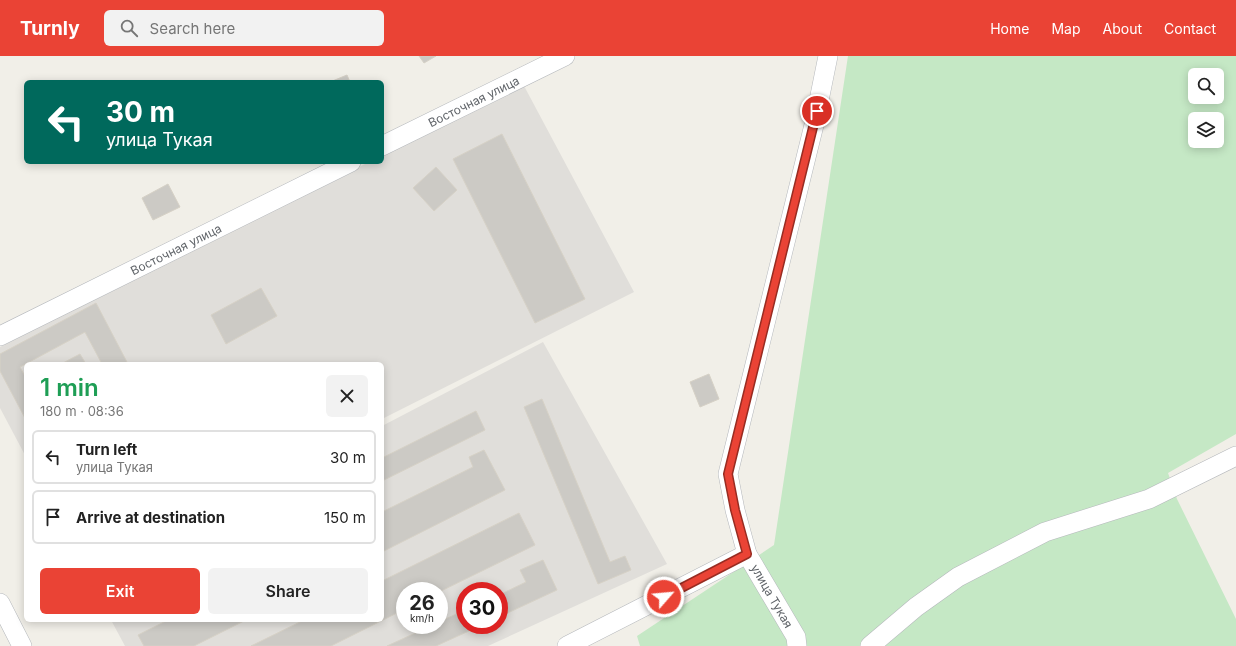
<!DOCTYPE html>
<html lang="en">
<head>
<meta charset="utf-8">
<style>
	body { margin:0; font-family:Inter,sans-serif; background:#f2f2f2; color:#222; height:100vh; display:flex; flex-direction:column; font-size:15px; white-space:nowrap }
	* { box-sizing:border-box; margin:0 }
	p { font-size:13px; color:#767676 }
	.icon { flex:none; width:22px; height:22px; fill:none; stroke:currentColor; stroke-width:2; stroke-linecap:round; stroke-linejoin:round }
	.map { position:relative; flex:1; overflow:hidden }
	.details { position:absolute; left:24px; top:306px; width:360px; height:260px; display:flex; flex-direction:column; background:#fff; border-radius:6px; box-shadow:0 2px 10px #0003 }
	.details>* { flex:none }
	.banner { position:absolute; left:24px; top:24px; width:360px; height:84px; border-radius:6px; box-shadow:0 2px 10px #0003; background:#00695c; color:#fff; overflow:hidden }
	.tools { position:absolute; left:1188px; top:12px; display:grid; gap:8px }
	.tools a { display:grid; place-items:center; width:36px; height:36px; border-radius:6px; background:#fff; box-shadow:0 2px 10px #0003; font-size:20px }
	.speed { position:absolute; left:396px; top:526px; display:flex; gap:8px; font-size:20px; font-weight:700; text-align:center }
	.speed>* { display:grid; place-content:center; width:52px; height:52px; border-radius:50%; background:#fff; box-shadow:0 2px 10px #0003; line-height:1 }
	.speed small { font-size:10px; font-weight:400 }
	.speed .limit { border:6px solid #d22; background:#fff; color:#111 }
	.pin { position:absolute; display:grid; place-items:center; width:34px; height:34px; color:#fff; margin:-17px; border:2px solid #fff; border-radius:50%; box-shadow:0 1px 4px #0007 }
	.me { position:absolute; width:44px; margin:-22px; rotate:63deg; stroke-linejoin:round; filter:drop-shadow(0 0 3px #0008) }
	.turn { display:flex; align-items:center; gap:14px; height:84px; padding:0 16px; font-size:18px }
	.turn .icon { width:52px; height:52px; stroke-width:2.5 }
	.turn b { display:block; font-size:28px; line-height:34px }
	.round { display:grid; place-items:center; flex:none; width:42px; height:42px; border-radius:6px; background:#f2f2f2 }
	.overview { display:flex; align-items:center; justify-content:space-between; height:68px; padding:0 16px }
	h1 { font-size:24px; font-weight:600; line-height:30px; color:#1e9e55 }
	.primary-button { display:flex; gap:8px; margin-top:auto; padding:8px 16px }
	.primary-button a { flex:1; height:46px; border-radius:6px; background:#ea4335; color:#fff; font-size:16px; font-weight:600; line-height:46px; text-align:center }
	.primary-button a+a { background:#f2f2f2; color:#222 }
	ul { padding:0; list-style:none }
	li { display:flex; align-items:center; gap:12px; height:54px; margin:0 8px 6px; padding:0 8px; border:2px solid #e0e0e0; border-radius:6px }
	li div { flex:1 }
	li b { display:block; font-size:15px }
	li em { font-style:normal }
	header { display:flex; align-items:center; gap:24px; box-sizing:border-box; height:56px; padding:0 20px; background:#ea4335; color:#fff }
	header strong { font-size:19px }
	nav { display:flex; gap:22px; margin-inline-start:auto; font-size:14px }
	.search { width:280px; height:36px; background:#f2f2f2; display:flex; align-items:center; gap:10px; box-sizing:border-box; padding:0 14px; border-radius:6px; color:#767676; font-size:15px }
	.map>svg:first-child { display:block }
	.industrial { fill:#e0deda; fill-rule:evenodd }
	.green { fill:#c5e8c5; fill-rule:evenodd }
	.building { fill:#cccac5; stroke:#d6d1c6 }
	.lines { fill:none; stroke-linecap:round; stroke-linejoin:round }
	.minor-casing { stroke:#b5b8bc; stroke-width:20 }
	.minor { stroke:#fff; stroke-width:19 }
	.route-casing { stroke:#982c22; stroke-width:10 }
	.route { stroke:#ea4335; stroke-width:7 }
	.labels { text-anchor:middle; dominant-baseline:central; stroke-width:3; stroke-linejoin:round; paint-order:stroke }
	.street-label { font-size:12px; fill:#5f6368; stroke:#fff }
</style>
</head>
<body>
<header>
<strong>Turnly</strong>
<div class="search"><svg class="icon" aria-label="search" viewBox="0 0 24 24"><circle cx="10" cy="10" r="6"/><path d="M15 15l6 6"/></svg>Search here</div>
<nav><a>Home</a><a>Map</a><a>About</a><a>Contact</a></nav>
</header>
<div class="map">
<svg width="1236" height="590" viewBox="0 0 1236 590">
	<rect width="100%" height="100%" fill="#f1efe8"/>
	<g class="industrial">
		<path d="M523 28 634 236 382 363V308H26V401L0 352V291L369 106H382V99Z"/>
		<path d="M543 286 667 508 488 590H125L111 564H382V370ZM405 535H439V569H405ZM465 535H499V569H465Z"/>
	</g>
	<path class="green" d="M848 0H1236V378L1168 417 1177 443 1236 563V590H640L637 580 774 489ZM1195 19H1217V41H1195ZM1195 63H1217V85H1195Z"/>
	<g class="building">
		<path d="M419 0H436L424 7Z"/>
		<path d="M347 19 350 26H330Z"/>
		<path d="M502 78 585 243 535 267 453 103Z"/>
		<path d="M436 111 457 134 434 155 413 132Z"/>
		<path d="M168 128 180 151 153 164 142 142Z"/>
		<path d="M261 232 277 260 226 288 211 259Z"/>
		<path d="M96 247 128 308H102L85 276 20 311 26 322V364L0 315V298Z"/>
		<path d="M80 298 86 308H61Z"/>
		<path d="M709 318 719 343 700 351 690 326Z"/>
		<path d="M542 343 610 506 625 500 631 514 598 528 524 351Z"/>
		<path d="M476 355 485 374 382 425V402Z"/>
		<path d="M484 394 505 434 382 496V456L473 411 469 401Z"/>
		<path d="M519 457 535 489 439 536V535H405V553L331 590H251L304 564H382V525Z"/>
		<path d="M543 504 557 534 499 561V539L526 526 520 514Z"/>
		<path d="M465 554V569H482L436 590H387L433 569H439V566Z"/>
		<path d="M168 564H246L194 590H144L138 579Z"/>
	</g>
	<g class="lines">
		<defs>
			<g id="minor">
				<path id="s1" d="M382 90 565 0"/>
				<path id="s2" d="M0 280 351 106"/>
				<path d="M0 547 22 590"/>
				<path d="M567 590 747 498"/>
				<path d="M797 590 796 581 747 498 735 454 728 418 814 69 828 0"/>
				<path d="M870 590 916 551 958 521 1045 476 1149 443 1236 400"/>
			</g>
		</defs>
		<use href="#minor" class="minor-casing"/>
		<use href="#minor" class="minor"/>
	</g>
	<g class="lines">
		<defs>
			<path id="route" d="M664 541 747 498 735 454 728 418 817 55"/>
		</defs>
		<use href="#route" class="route-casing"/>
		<use href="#route" class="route"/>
	</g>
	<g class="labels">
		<g class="street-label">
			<text stroke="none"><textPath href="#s1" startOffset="102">Восточная улица</textPath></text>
			<text stroke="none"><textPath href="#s2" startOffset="196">Восточная улица</textPath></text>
			<text transform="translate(772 540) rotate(60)">улица Тукая</text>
		</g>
	</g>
</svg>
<div class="tools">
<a><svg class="icon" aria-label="search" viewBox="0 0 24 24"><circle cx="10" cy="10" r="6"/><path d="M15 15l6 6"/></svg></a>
<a><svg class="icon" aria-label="layers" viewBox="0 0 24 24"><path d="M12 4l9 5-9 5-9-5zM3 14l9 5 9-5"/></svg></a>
</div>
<div class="speed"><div>26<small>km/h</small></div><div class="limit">30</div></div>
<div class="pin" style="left:817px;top:55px;background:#d93025"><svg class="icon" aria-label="arrive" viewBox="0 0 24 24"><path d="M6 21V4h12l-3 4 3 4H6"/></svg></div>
<svg class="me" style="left:664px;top:541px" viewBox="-20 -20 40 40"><circle r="17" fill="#ea4335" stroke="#fff" stroke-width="3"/><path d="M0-11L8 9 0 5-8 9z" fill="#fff"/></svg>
<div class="banner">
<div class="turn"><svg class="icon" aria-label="left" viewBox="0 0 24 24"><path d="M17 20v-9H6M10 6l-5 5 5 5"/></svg><div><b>30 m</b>улица Тукая</div></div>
</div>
<section class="details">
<div class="overview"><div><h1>1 min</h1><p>180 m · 08:36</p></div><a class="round"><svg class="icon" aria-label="close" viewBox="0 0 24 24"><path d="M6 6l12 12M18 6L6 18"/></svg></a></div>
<ul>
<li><svg class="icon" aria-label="left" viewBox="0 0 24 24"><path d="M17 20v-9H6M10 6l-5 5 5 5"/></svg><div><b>Turn left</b><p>улица Тукая</p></div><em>30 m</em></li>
<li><svg class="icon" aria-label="arrive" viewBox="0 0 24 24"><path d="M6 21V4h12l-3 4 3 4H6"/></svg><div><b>Arrive at destination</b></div><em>150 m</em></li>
</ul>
<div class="primary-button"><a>Exit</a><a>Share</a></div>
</section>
</div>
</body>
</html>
